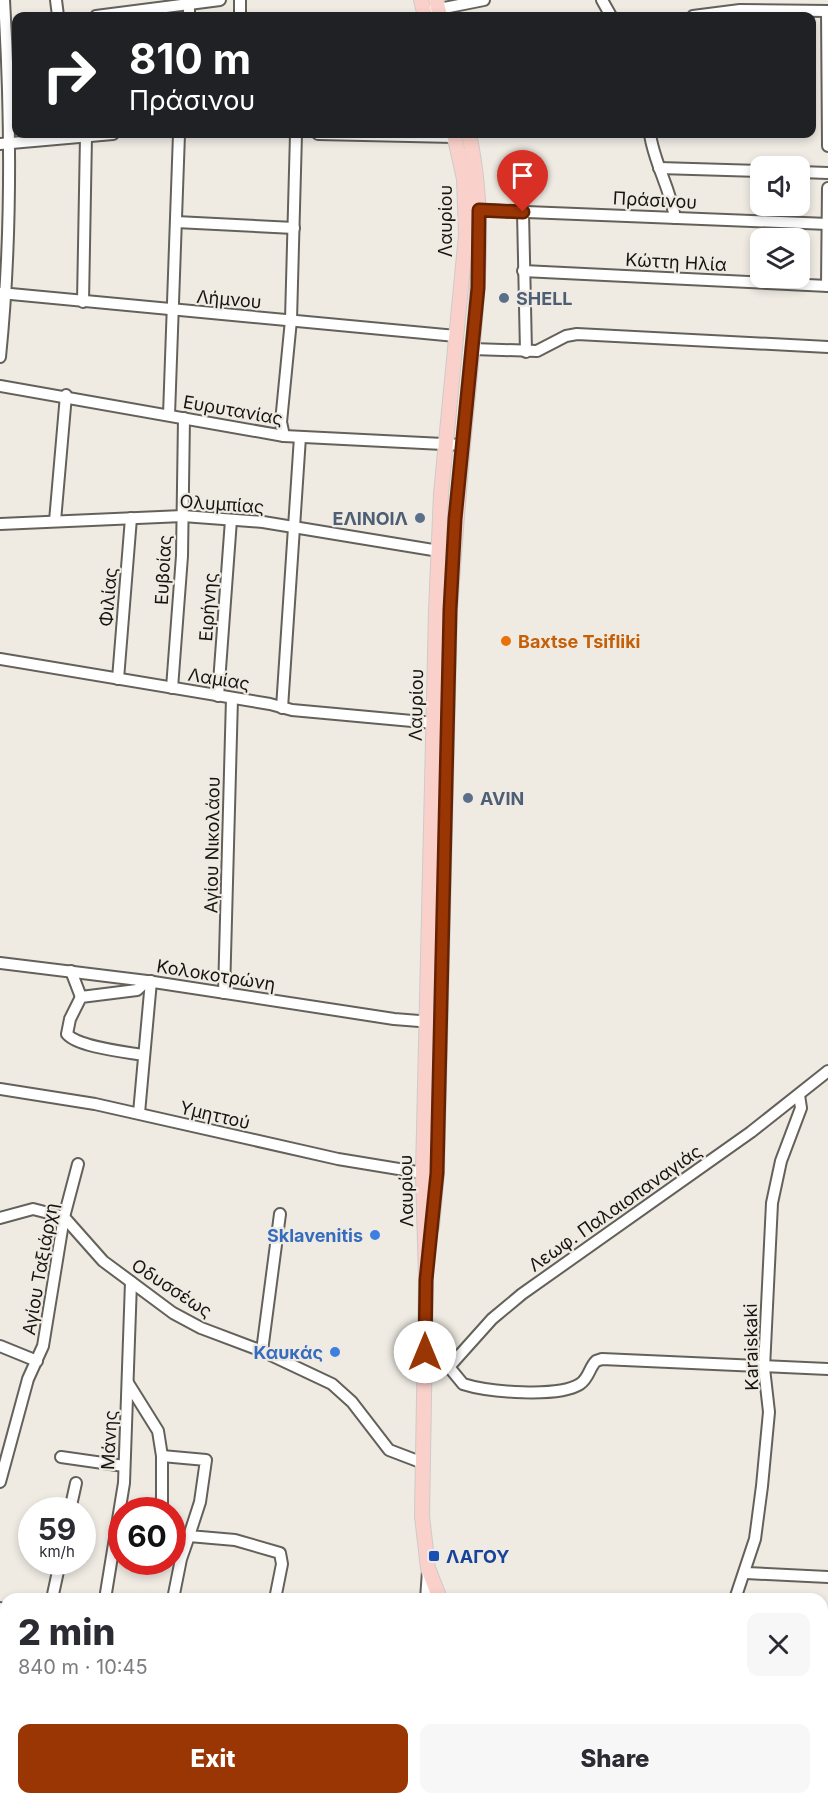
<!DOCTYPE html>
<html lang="en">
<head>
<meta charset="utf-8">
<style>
	body { margin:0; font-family:Inter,sans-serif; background:#f7f7f7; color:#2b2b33; height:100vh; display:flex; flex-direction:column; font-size:22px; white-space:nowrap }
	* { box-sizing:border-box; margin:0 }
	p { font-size:20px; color:#7c7c81 }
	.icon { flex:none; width:33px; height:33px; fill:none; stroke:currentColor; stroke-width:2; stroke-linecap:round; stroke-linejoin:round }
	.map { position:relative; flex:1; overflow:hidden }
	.details { position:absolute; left:0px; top:1593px; width:828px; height:212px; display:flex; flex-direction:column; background:#fff; border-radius:18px 18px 0 0; box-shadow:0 3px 9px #0003 }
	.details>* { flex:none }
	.top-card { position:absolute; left:12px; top:12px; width:804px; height:126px; border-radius:12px; box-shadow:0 3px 9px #0003; background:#202124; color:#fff; overflow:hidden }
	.controls { position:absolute; left:750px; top:156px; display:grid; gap:12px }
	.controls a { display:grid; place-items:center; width:60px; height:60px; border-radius:12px; background:#fff; box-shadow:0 3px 9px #0003; font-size:30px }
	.speed { position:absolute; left:18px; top:1497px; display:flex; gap:12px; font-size:30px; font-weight:700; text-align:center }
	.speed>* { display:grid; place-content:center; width:78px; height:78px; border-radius:50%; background:#fff; box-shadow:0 3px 9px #0003; line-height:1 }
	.speed small { font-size:15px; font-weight:400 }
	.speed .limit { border:9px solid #d22; background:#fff; color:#111 }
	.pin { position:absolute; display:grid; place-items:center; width:51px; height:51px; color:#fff; margin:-62px -26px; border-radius:50% 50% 50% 0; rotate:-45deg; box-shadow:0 0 6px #0007 }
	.pin .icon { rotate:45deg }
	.me { position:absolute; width:66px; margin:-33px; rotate:0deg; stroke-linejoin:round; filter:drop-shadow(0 0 4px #0008) }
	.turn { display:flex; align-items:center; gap:21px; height:126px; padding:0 18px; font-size:27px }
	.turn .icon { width:78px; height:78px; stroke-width:2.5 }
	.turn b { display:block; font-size:42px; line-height:51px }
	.round { display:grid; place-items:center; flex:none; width:63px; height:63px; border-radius:12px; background:#f7f7f7 }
	.summary { display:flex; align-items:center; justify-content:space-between; height:102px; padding:0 18px }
	h1 { font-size:36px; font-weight:800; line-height:45px }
	.button { display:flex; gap:12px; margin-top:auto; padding:12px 18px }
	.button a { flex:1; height:69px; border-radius:12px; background:#9a3504; color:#fff; font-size:24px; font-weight:800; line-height:69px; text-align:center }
	.button a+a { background:#f7f7f7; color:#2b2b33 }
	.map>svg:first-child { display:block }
	.green { fill:#8dd8b3 }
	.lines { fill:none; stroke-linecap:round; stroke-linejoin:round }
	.minor-casing { stroke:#64615a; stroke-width:14 }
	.major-casing { stroke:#cccbcb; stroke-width:16 }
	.minor { stroke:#fff; stroke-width:10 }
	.major { stroke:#fad1ca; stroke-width:14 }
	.route-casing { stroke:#642203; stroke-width:15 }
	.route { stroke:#9a3504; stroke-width:10 }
	.service-dot { fill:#5c6f8a; stroke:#efebe3; stroke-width:2 }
	.food-dot { fill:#e8710a; stroke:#efebe3; stroke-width:2 }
	.shop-dot { fill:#3f7fe0; stroke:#efebe3; stroke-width:2 }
	.transit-dot { fill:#1a4fb4; stroke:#efebe3; stroke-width:2 }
	.labels { text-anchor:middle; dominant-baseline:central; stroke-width:4.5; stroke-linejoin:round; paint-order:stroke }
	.street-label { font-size:18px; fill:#161412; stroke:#efebe3 }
	.service-label { font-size:18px; font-weight:bold; fill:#4e5e75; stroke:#efebe3; text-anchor:start }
	.food-label { font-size:18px; font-weight:bold; fill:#c56008; stroke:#efebe3; text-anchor:start }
	.shop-label { font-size:18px; font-weight:bold; fill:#366cbe; stroke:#efebe3; text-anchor:end }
	.transit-label { font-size:18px; font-weight:bold; fill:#164399; stroke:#efebe3; text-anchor:start }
</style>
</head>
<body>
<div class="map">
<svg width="828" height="1804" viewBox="0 0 828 1804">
	<rect width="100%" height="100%" fill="#efebe3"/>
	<g class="green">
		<path d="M822 1762 828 1772V1804H678L681 1798H822Z"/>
		<path d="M165 1799H280L278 1804H185Z"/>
	</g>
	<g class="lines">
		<defs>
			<g id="minor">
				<path d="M56 0 58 16"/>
				<path d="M602 0 611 16"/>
				<path d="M827 11 828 146"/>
				<path d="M424 12 484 0"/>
				<path d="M96 16 220 0"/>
				<path d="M189 16V0"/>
				<path d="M240 16V0"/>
				<path d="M693 16 740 10 828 11"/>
				<path d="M318 134 455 137"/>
				<path d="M650 134C654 163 670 187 675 218"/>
				<path d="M0 144 113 134"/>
				<path d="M659 168 760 171"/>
				<path d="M800 172 828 173"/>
				<path d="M479 210 828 224"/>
				<path d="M523 212 526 352"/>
				<path d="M176 222 294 228"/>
				<path d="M523 271 828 286"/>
				<path d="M827 286 828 188"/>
				<path d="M0 293 456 336"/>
				<path d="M83 302 86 136"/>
				<path d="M472 349 537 351 566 336 577 334 828 347"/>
				<path d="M0 357C12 239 11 118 4 0"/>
				<path d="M0 386 284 436 463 445"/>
				<path d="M169 415 179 134"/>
				<path d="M284 436 281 422 291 320 296 134"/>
				<path d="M55 521 66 395"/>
				<path d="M0 524 183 516 263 522 439 551"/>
				<path d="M0 659 270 704 292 710 434 723"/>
				<path d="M118 679 131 518"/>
				<path d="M172 688 182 556 184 418"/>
				<path d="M218 696 231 520"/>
				<path d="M282 708 300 437"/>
				<path d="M0 963 147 981 394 1019 432 1022"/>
				<path d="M71 971 81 997"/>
				<path d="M224 993 232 698"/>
				<path d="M143 1055C126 1052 78 1047 67 1034L70 1019 81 997 137 990 147 981"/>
				<path d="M0 1089 95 1104 338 1159 423 1173"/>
				<path d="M139 1113 151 981"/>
				<path d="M0 1218 33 1209 64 1217 103 1261 173 1313 201 1328 262 1351 332 1384 352 1402 389 1450 423 1463"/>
				<path d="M0 1346 37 1361"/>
				<path d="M262 1351 280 1214"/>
				<path d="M449 1367 463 1384C488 1392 558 1398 580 1384 589 1378 589 1368 596 1361L602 1359 828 1369"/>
				<path d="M425 1370 449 1367 492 1319 522 1294 751 1132 828 1071"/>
				<path d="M128 1383 158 1431 162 1456V1510"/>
				<path d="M162 1456 206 1460 200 1502 189 1536 235 1540 280 1553 282 1564 275 1599"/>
				<path d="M61 1457 124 1466"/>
				<path d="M0 1482 28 1379 43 1346 64 1217 78 1164"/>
				<path d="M70 1510 76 1483"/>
				<path d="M172 1535 189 1536 181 1559 173 1599"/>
				<path d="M746 1573 828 1577"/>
				<path d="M52 1599 60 1562"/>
				<path d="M105 1599 124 1483 131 1282"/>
				<path d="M426 1599 428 1571"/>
				<path d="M735 1599 755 1539 762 1486 769 1412 764 1368 772 1203 781 1161 801 1108 799 1095"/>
				<path d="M0 1608V1612"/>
				<path d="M0 1691H6"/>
				<path d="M822 1709 828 1675"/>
				<path d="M822 1755 828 1756"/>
				<path d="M0 1795 14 1804"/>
				<path d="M321 1798 342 1804"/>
				<path d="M28 1804 30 1798"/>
				<path d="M139 1804 140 1798"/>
				<path d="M196 1804 197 1798"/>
				<path d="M283 1804 285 1798"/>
				<path d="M370 1804 372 1798"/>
				<path d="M411 1804V1798"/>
			</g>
			<g id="major">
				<path d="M421 0 425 16"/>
				<path d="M436 0 440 16"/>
				<path d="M432 1227 437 1173 450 610C455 539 460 468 468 396 476 308 488 221 469 134"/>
				<path d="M440 1599 428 1568 422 1516 426 1279 423 1173 436 611 441 494 466 235 464 179 454 134"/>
				<path d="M515 1798 517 1804"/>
			</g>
		</defs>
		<use href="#minor" class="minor-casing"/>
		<use href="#major" class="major-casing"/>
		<use href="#minor" class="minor"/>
		<use href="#major" class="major"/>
	</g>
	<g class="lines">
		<defs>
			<path id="route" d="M425 1352 426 1280 437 1173 450 610 455 519 478 288 479 210 523 212"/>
		</defs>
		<use href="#route" class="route-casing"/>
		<use href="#route" class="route"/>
	</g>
	<g class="service-dot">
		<circle cx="504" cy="298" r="6"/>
		<circle cx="420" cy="518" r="6"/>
		<circle cx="468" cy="798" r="6"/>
	</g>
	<circle class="food-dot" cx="506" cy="641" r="6"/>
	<g class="shop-dot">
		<circle cx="375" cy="1235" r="6"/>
		<circle cx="335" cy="1352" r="6"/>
	</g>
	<rect class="transit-dot" x="428" y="1550" width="12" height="12" rx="3"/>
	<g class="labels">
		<g class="street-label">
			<text transform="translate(655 200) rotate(3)">Πράσινου</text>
			<text transform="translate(445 221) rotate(-90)">Λαυρίου</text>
			<text transform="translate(676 262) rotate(3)">Κώττη Ηλία</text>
			<text transform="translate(229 299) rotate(5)">Λήμνου</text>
			<text transform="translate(233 410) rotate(10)">Ευρυτανίας</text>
			<text transform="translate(222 504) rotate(4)">Ολυμπίας</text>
			<text transform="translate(163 570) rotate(-87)">Ευβοίας</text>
			<text transform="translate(108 597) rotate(-85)">Φιλίας</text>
			<text transform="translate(208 607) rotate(-86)">Ειρήνης</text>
			<text transform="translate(219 679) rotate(9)">Λαμίας</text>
			<text transform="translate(416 705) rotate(-89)">Λαυρίου</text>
			<text transform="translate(212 845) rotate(-89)">Αγίου Νικολάου</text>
			<text transform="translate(216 975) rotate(9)">Κολοκοτρώνη</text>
			<text transform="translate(215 1115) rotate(13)">Υμηττού</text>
			<text transform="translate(406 1191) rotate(-91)">Λαυρίου</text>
			<text transform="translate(615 1208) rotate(-35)">Λεωφ. Παλαιοπαναγιάς</text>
			<text transform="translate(40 1269) rotate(-80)">Αγίου Ταξιάρχη</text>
			<text transform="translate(172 1288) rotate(33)">Οδυσσέως</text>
			<text transform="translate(751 1347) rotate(-91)">Karaiskaki</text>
			<text transform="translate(109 1440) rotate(-87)">Μάνης</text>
		</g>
		<g class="service-label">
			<text x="516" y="298">SHELL</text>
			<text x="408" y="518" text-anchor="end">ΕΛΙΝΟΙΛ</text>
			<text x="480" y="798">AVIN</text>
		</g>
		<g class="food-label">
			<text x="518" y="641">Baxtse Tsifliki</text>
		</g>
		<g class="shop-label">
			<text x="363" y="1235">Sklavenitis</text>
			<text x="323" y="1352">Καυκάς</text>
		</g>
		<g class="transit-label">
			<text x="446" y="1556">ΛΑΓΟΥ</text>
		</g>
	</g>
</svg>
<div class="controls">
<a><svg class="icon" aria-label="sound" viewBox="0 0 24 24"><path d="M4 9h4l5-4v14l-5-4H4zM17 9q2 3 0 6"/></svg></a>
<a><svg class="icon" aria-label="layers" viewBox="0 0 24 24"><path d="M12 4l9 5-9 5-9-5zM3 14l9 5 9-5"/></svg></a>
</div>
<div class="speed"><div>59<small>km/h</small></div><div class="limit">60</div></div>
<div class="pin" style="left:523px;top:212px;background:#d93025"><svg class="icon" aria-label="arrive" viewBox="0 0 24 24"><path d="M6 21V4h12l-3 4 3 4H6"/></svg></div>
<svg class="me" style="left:425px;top:1352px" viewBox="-20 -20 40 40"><circle r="19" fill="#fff"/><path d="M0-13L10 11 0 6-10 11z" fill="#9a3504"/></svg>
<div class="top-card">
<div class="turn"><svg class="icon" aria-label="right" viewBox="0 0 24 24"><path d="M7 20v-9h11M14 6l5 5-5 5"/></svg><div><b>810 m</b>Πράσινου</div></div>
</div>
<section class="details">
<div class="summary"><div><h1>2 min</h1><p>840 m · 10:45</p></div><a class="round"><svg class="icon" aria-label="close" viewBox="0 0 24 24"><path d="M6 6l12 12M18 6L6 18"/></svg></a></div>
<div class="button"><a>Exit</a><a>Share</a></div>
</section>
</div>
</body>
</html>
